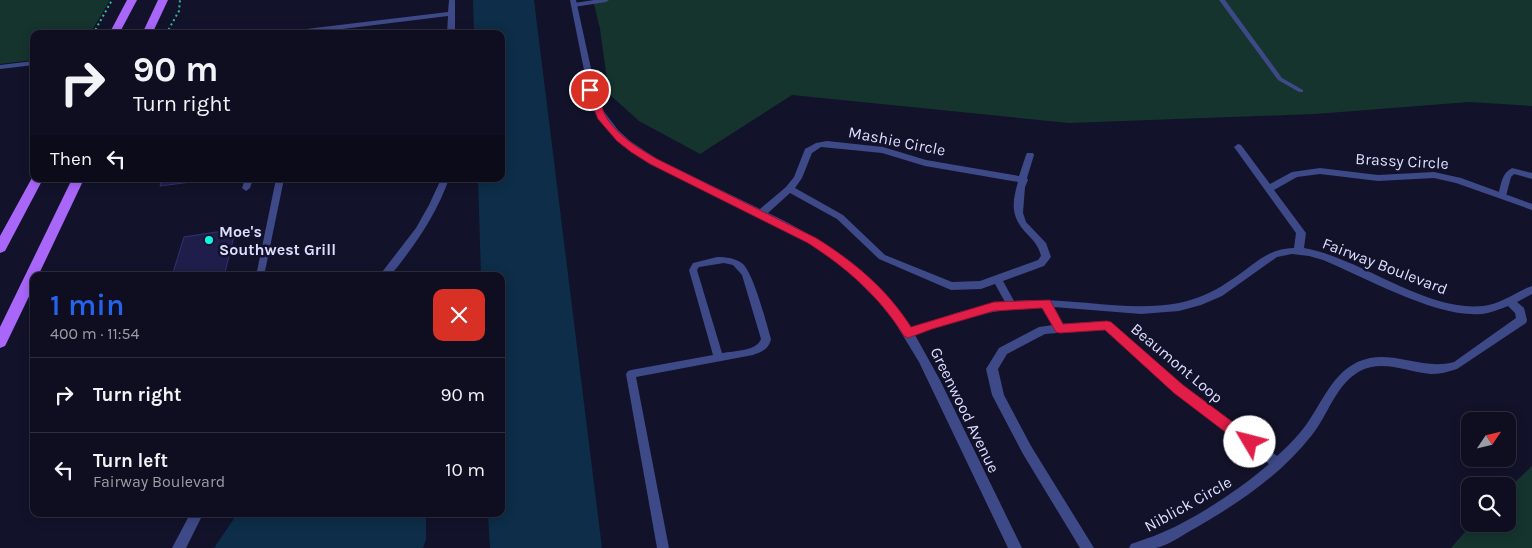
<!DOCTYPE html>
<html lang="en">
<head>
<meta charset="utf-8">
<style>
	body { margin:0; font-family:Karla,sans-serif; background:#1c1c2d; color:#f1f3f6; height:100vh; display:flex; flex-direction:column; font-size:19px; white-space:nowrap }
	* { box-sizing:border-box; margin:0 }
	p { font-size:16px; color:#9b9ca5 }
	.icon { flex:none; width:28px; height:28px; fill:none; stroke:currentColor; stroke-width:2; stroke-linecap:round; stroke-linejoin:round }
	.map { position:relative; flex:1; overflow:hidden }
	.side { position:absolute; left:30px; top:272px; width:475px; height:245px; display:flex; flex-direction:column; background:#0e0e20; border-radius:10px; box-shadow:0 2px 12px #0003,0 0 0 1px #2e2e3e }
	.side>* { flex:none }
	.guide { position:absolute; left:30px; top:30px; width:475px; height:152px; border-radius:10px; box-shadow:0 2px 12px #0003,0 0 0 1px #2e2e3e; background:#0e0e20; color:#f1f3f6; overflow:hidden }
	.needle { width:32px; rotate:55deg }
	.tools { position:absolute; left:1461px; top:412px; display:grid; gap:10px }
	.tools a { display:grid; place-items:center; width:55px; height:55px; border-radius:10px; background:#0e0e20; box-shadow:0 2px 12px #0003,0 0 0 1px #2e2e3e; font-size:25px }
	.pin { position:absolute; display:grid; place-items:center; width:42px; height:42px; color:#fff; margin:-21px; border:2px solid #fff; border-radius:50%; box-shadow:0 1px 5px #0007 }
	.me { position:absolute; width:55px; margin:-28px; rotate:307deg; stroke-linejoin:round; filter:drop-shadow(0 0 4px #0008) }
	.turn { display:flex; align-items:center; gap:18px; height:105px; padding:0 20px; font-size:22px }
	.turn .icon { width:65px; height:65px; stroke-width:2.5 }
	.turn b { display:block; font-size:35px; line-height:42px }
	.then { display:flex; align-items:center; height:48px; padding:0 20px; background:#0003; gap:10px; font-size:19px }
	.round { display:grid; place-items:center; flex:none; width:52px; height:52px; border-radius:10px; background:#1c1c2d }
	.head { display:flex; align-items:center; justify-content:space-between; height:85px; padding:0 20px }
	h1 { font-size:30px; font-weight:600; line-height:38px; color:#2563eb }
	ul { padding:0; list-style:none }
	li { display:flex; align-items:center; gap:15px; height:75px; padding:0 20px; border-top:1px solid #2e2e3e }
	li div { flex:1 }
	li b { display:block; font-size:19px }
	li em { font-style:normal }
	.map>svg:first-child { display:block }
	.green { fill:#15342e }
	.water { fill:#0d2d48 }
	.building { fill:#1f1e4b; stroke:#333176 }
	.lines { fill:none; stroke-linecap:round; stroke-linejoin:round }
	.path { stroke:#35b99a; stroke-width:2; stroke-dasharray:2 3; stroke-linecap:butt }
	.service { fill:#3e4988; fill-rule:evenodd }
	.minor { fill:#3e4988; fill-rule:evenodd }
	.tertiary { fill:#3e4988; fill-rule:evenodd }
	.primary { fill:#a967fa; fill-rule:evenodd }
	.route { fill:#e11d48; stroke:#92132f }
	.poi-dot { fill:#0ef8e6; stroke:#12122a; stroke-width:2 }
	.labels { text-anchor:middle; dominant-baseline:central; stroke-width:5; stroke-linejoin:round; paint-order:stroke }
	.street-label { font-size:16px; fill:#dcdefe; stroke:#12122a }
	.poi-label { font-size:16px; font-weight:bold; fill:#dcdefe; stroke:#12122a; text-anchor:start }
</style>
</head>
<body>
<div class="map">
<svg width="1532" height="548" viewBox="0 0 1532 548">
	<rect width="100%" height="100%" fill="#12122a"/>
	<g class="green">
		<path d="M0 0H110L90 34H34V60L0 64Z"/>
		<path d="M593 0H1532V106L1469 102 1315 114 1069 123 792 95 700 154 639 121 609 94 600 29Z"/>
		<path d="M1532 466V548H1451L1472 524H1508V489Z"/>
	</g>
	<g class="water">
		<path d="M473 0H534L602 548H490L488 514H501V276H481L478 179H501V34H474Z"/>
		<path d="M237 514H426V540L423 548H214Z"/>
	</g>
	<g class="building">
		<path d="M162 179H214L160 186Z"/>
		<path d="M236 229 224 276H172L184 237Z"/>
	</g>
	<g class="lines">
		<g class="path">
			<path d="M93 34 112 0"/>
			<path d="M166 34 179 11 180 0"/>
		</g>
		<g class="service">
			<path d="M594 0H609L606 2 574 7 571 5 574 3Z"/>
			<path d="M1219 0H1225L1282 78 1303 90V92H1299L1278 80Z"/>
			<path d="M1512 168 1532 173V179L1514 174 1511 177 1506 196 1505 198H1499L1498 196C1501 185 1501 174 1512 168Z"/>
			<path d="M245 179H253L250 188 246 191 242 188Z"/>
			<path d="M276 179H284L264 276H256Z"/>
			<path d="M717 257C726 257 736 258 743 264 754 275 766 322 771 339 769 349 762 352 753 355L636 377 669 548H657L626 374 628 371 631 370 713 355 689 270 693 263ZM724 263 733 265 742 275 761 339C757 351 734 351 722 353L697 270 699 267Z"/>
		</g>
		<g class="minor">
			<path d="M449 0H455V34H447L448 16 302 34H278L281 32 448 12Z"/>
			<path d="M570 0H576L599 105 618 130 630 141 657 159 760 209 786 187 794 177 805 149 816 143 827 141 883 147 926 160 1019 176 1026 155 1027 153H1033L1034 155 1027 178 1028 180 1025 187 1023 213 1026 222 1046 243 1051 257 1044 266 1003 281 1014 301C1069 296 1125 313 1179 303 1199 299 1217 290 1234 278 1255 264 1268 248 1294 248L1296 233 1234 147 1238 144 1241 145 1270 184 1292 172 1320 168 1378 175 1434 172 1461 178 1532 204V210L1456 183 1434 178 1378 181 1320 174 1297 177 1274 190 1306 233 1304 248C1361 258 1425 312 1483 306 1501 304 1515 292 1532 286V294L1517 302 1524 308 1527 320 1526 323 1457 369C1448 372 1440 374 1431 374 1408 372 1382 359 1360 371 1336 384 1328 415 1312 435 1280 476 1236 505 1190 531 1180 537 1168 545 1156 548 1148 548 1138 548 1129 548L1131 544C1139 541 1146 539 1154 536 1192 521 1238 491 1269 464L1175 392 1105 329 1045 334 1007 354 998 369 1004 395 1031 446 1094 548H1080L1023 454 992 395 986 369 999 348 1039 327 1053 325 1043 307C998 308 956 319 915 335L940 380 1022 548H1008L919 362 894 321 879 302 844 267 809 243 772 222 651 163 624 145 612 134 591 105ZM821 147 882 153 925 166 1018 182C1011 206 1011 218 1029 236 1035 242 1039 248 1041 256L1038 260 980 281 952 282 885 255 843 215 795 188 802 178 812 153ZM790 193 837 219 879 259 951 290 981 289 995 284 1005 302 959 312 910 328C873 273 827 241 768 213ZM1292 254 1309 256 1323 260C1367 278 1436 318 1482 314 1491 313 1500 309 1508 306L1515 313 1516 318 1454 362C1425 370 1398 353 1370 358 1335 365 1324 400 1306 425 1298 436 1287 447 1277 456L1183 386 1111 322 1107 321 1063 324 1054 307 1141 314 1179 311 1201 305 1222 296 1277 257Z"/>
			<path d="M441 179H449C436 215 414 247 390 276H379L416 228 429 205Z"/>
			<path d="M190 514H203L186 548H172Z"/>
		</g>
		<path class="tertiary" d="M34 61V65L0 69V65Z"/>
		<g class="primary">
			<path d="M127 0H137L119 34H109Z"/>
			<path d="M158 0H168L152 34H142Z"/>
			<path d="M33 176 34 179H43L5 251 0 253V236Z"/>
			<path d="M72 179H84L38 276H34V286L7 342 5 346 0 348V327Z"/>
		</g>
	</g>
	<path class="route" d="M590 88C599 91 601 107 605 115 616 135 638 148 657 159L816 238C853 261 887 289 911 327L994 302 1050 300 1063 324 1107 321 1111 322 1183 385 1254 438 1256 442 1254 447 1250 448 1245 447 1174 393 1105 330 1060 333 1056 332 1042 308 994 311 932 329 908 338 904 336C880 297 847 268 808 243L650 164 631 152 617 141 598 119 586 90Z"/>
	<circle class="poi-dot" cx="209" cy="240" r="5"/>
	<g class="labels">
		<g class="street-label">
			<text transform="translate(897 141) rotate(11)">Mashie Circle</text>
			<text transform="translate(1402 161) rotate(3)">Brassy Circle</text>
			<text transform="translate(1385 266) rotate(21)">Fairway Boulevard</text>
			<text transform="translate(1177 363) rotate(40)">Beaumont Loop</text>
			<text transform="translate(965 410) rotate(64)">Greenwood Avenue</text>
			<text transform="translate(1188 504) rotate(-29)">Niblick Circle</text>
		</g>
		<g class="poi-label">
			<text x="219" y="231">Moe's<tspan x="219" dy="18">Southwest Grill</tspan></text>
		</g>
	</g>
</svg>
<div class="tools">
<a><svg class="needle" viewBox="-14 -14 28 28"><path d="M0-13l5 13h-10z" fill="#e53935"/><path d="M0 13l5-13h-10z" fill="#9b9ca5"/></svg></a>
<a><svg class="icon" aria-label="search" viewBox="0 0 24 24"><circle cx="10" cy="10" r="6"/><path d="M15 15l6 6"/></svg></a>
</div>
<div class="pin" style="left:590px;top:90px;background:#d93025"><svg class="icon" aria-label="arrive" viewBox="0 0 24 24"><path d="M6 21V4h12l-3 4 3 4H6"/></svg></div>
<svg class="me" style="left:1250px;top:442px" viewBox="-20 -20 40 40"><circle r="19" fill="#fff"/><path d="M0-13L10 11 0 6-10 11z" fill="#e11d48"/></svg>
<div class="guide">
<div class="turn"><svg class="icon" aria-label="right" viewBox="0 0 24 24"><path d="M7 20v-9h11M14 6l5 5-5 5"/></svg><div><b>90 m</b>Turn right</div></div>
<div class="then">Then<svg class="icon" aria-label="left" viewBox="0 0 24 24"><path d="M17 20v-9H6M10 6l-5 5 5 5"/></svg></div>
</div>
<section class="side">
<div class="head"><div><h1>1 min</h1><p>400 m · 11:54</p></div><a class="round" style="background:#d93025;color:#fff"><svg class="icon" aria-label="close" viewBox="0 0 24 24"><path d="M6 6l12 12M18 6L6 18"/></svg></a></div>
<ul>
<li><svg class="icon" aria-label="right" viewBox="0 0 24 24"><path d="M7 20v-9h11M14 6l5 5-5 5"/></svg><div><b>Turn right</b></div><em>90 m</em></li>
<li><svg class="icon" aria-label="left" viewBox="0 0 24 24"><path d="M17 20v-9H6M10 6l-5 5 5 5"/></svg><div><b>Turn left</b><p>Fairway Boulevard</p></div><em>10 m</em></li>
</ul>
</section>
</div>
</body>
</html>
